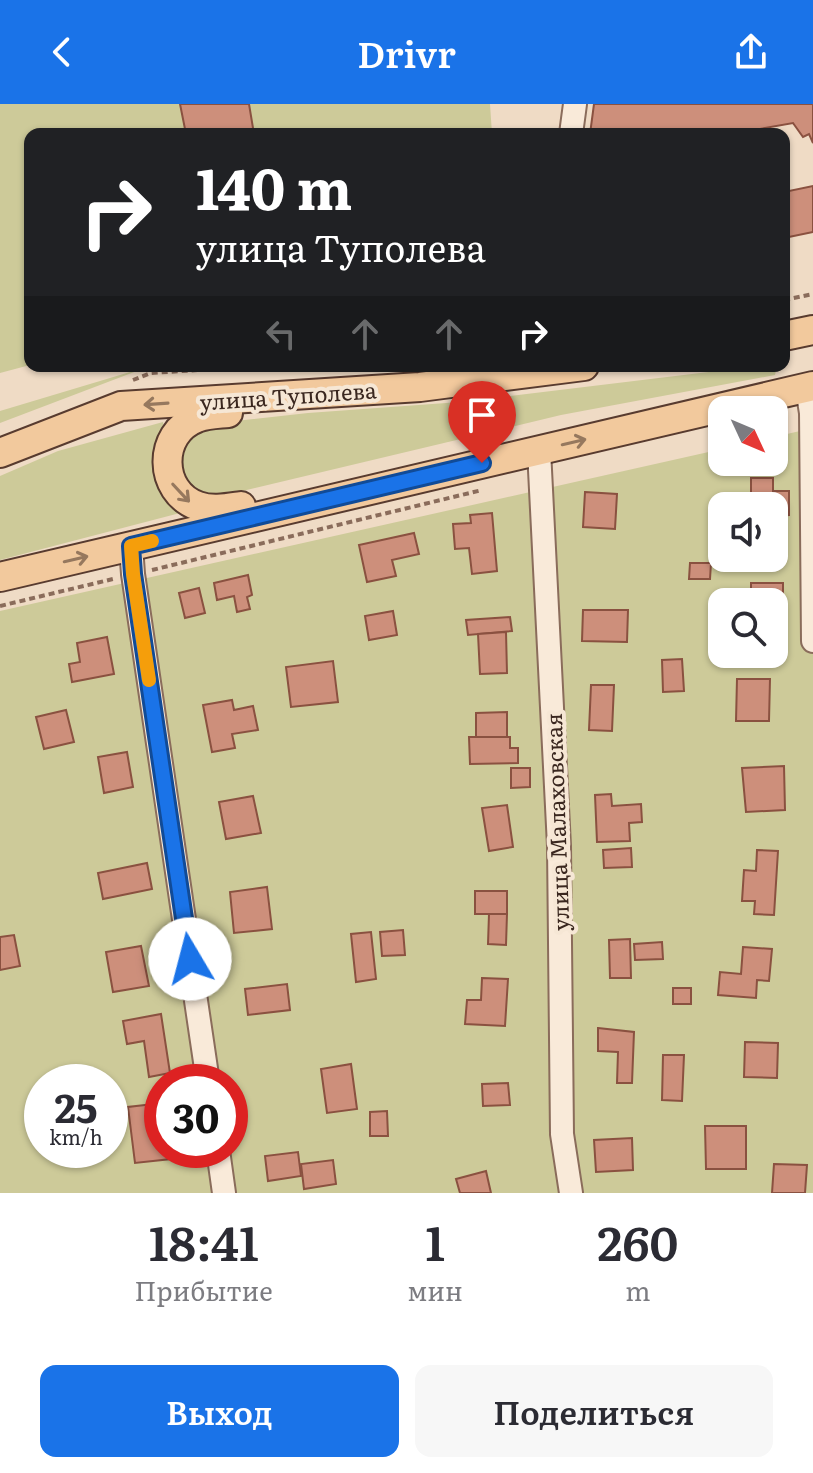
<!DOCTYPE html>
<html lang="ru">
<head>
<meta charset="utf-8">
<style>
	body { margin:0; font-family:Literata,serif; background:#f7f7f7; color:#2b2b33; height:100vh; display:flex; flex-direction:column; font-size:30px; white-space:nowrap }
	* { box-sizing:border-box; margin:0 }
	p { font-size:26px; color:#7c7c81 }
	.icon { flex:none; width:44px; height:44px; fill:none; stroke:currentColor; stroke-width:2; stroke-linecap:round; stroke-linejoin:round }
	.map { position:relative; height:1089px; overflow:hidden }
	.panel { display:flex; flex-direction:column; background:#fff; flex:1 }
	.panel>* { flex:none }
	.banner { position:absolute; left:24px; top:24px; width:766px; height:244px; border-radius:16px; box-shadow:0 2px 6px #0004; background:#202124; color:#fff; overflow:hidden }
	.needle { width:52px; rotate:134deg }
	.tools { position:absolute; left:708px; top:292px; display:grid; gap:16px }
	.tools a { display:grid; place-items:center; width:80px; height:80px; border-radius:16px; background:#fff; box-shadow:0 2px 6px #0004; font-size:40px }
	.speed { position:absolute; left:24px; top:960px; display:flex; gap:16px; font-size:40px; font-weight:700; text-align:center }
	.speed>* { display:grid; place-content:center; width:104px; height:104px; border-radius:50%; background:#fff; box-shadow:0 2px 6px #0004; line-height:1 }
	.speed small { font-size:20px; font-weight:400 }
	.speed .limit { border:12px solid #d22; background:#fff; color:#111 }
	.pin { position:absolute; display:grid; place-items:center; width:68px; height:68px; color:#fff; margin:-82px -34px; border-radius:50% 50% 50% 0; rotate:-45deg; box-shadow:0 0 8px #0007 }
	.pin .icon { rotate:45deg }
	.me { position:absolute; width:88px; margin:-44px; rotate:352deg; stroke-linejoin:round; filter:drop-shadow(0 0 6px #0008) }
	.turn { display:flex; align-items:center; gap:28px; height:168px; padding:0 40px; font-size:36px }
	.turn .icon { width:104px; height:104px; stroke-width:2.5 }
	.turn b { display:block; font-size:56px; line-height:68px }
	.lanes { display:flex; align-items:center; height:76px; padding:0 40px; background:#0003; justify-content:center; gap:40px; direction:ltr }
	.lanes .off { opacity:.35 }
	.eta { display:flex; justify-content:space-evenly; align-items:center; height:136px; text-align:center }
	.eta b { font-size:48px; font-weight:600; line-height:56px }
	.action { display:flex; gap:16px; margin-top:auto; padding:16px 40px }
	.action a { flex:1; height:92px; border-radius:16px; background:#1a73e8; color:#fff; font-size:32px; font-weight:600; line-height:92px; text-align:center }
	.action a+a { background:#f7f7f7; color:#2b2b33 }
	header { display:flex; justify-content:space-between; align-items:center; height:104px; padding:0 40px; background:#1a73e8; color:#fff; font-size:36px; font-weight:600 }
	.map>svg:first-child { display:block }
	.green { fill:#cdca99; fill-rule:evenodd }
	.building { fill:#cd8f7b; stroke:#8a5140; stroke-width:2 }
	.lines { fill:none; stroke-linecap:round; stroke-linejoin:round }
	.minor-casing { stroke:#8a6c5b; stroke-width:26 }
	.major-casing { stroke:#583b2f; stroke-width:32 }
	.path { stroke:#8a6c5b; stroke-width:4; stroke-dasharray:6 4; stroke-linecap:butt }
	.minor { stroke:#f9ead9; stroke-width:22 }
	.major { stroke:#f2c99d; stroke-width:28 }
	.oneway { stroke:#96785e }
	.route-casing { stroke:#114b97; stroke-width:20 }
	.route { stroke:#1a73e8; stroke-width:14 }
	.slow { stroke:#f59e0b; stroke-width:14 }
	.labels { text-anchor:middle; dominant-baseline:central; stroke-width:8; stroke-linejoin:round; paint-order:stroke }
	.street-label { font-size:22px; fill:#3a271f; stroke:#f6e7d5 }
</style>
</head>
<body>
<header><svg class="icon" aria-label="back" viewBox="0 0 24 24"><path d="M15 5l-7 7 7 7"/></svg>Drivr<svg class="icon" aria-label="share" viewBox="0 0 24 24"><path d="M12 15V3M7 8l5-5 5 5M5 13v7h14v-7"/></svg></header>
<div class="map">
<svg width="813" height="1089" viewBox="0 0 813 1089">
	<rect width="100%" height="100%" fill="#efdbc5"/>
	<g class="green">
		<path d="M0 0H490L492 30H30V261L0 269Z"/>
		<path d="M150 262 0 319V307Z"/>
		<path d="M758 262H777L775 271 561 311 213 394 183 379 178 348 190 330 217 319 308 309 460 298Z"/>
		<path d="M163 318 180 409 0 456V372L58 347Z"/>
		<path d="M813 324V1089H0V507L722 345V358H774V333ZM722 402H774V454H722ZM722 498H774V550H722ZM42 978H110V1046H42ZM162 978H230V1046H162Z"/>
	</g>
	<g class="building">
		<path d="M180 0H249L254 30H186Z"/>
		<path d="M594 0H813V39L809 30 803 33 793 19 732 30H590Z"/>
		<path d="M813 82V128L784 134V88Z"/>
		<path d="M751 374H773V387H789V411L776 412V435L774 402H751Z"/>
		<path d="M585 388 617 390 615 425 583 423Z"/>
		<path d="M492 409 497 467 472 470 469 444 455 445 453 420 471 419 470 411Z"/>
		<path d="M414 429 419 450 392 456 396 472 367 478 359 441Z"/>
		<path d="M690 459H711L710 475H689Z"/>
		<path d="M248 471 252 491 247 493 250 505 237 508 234 492 217 496 214 479Z"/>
		<path d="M751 479H783V504H774V498H751Z"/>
		<path d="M199 484 205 509 185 514 179 489Z"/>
		<path d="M583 506H628L627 538 582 537Z"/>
		<path d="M393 507 397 531 369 536 365 512Z"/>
		<path d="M510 513 512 527 468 531 466 516Z"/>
		<path d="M506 528 507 569 480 570 478 530Z"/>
		<path d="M107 533 114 570 72 578 69 560 80 558 77 539Z"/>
		<path d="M682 555 684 587 663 588 662 556Z"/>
		<path d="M333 557 338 598 291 603 286 563Z"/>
		<path d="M737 575H770L769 617H736Z"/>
		<path d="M591 581H614L612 627 589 626Z"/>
		<path d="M232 596 234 606 253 602 258 626 232 630 235 644 212 648 203 601Z"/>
		<path d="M66 606 74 638 44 645 36 613Z"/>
		<path d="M507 608V633H476V609Z"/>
		<path d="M469 633H510V644H518V659L470 660Z"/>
		<path d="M127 648 133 683 104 689 98 653Z"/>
		<path d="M784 662 785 706 746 708 742 664Z"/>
		<path d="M511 664H530V683L511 684Z"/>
		<path d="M611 690 612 702 641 700 642 718 629 719 630 737 597 738 595 691Z"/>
		<path d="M253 692 261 729 226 735 219 698Z"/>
		<path d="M507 701 513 743 489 747 482 704Z"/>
		<path d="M631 744 632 763 604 764 603 746Z"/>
		<path d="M757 746 778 747 774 811 754 810 755 797H742L744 766 756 767Z"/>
		<path d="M147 759 152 785 103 795 98 769Z"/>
		<path d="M267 783 272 825 234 829 230 788Z"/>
		<rect x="475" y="787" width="32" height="23"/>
		<path d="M489 810H507L506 841 488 840Z"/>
		<path d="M403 826 405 851 382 852 380 828Z"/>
		<path d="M371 828 376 875 356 878 351 830Z"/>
		<path d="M14 831 20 862 0 866V833Z"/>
		<path d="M630 835 631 874H610L609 836Z"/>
		<path d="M662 838 663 855 635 856 634 840Z"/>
		<path d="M141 842 149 882 113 888 106 848Z"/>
		<path d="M743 843 772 845 769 877 757 876 756 894 718 891 720 868 741 870Z"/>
		<path d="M482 874 508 875 505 922 465 920 467 896H481Z"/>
		<path d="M287 880 290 906 248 911 245 885Z"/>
		<rect x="673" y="884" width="18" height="16"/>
		<path d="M161 910 170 969 149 973 144 937 127 940 123 917Z"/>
		<path d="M598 924 634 928 632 979H617L618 948 598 947Z"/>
		<path d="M745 938 778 939 777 974 744 973Z"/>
		<path d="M663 951H684L682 997 662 996Z"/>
		<path d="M351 960 357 1005 327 1009 321 965Z"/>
		<path d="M508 979 510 1001 483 1002 482 980Z"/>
		<path d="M162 999V1046H170L171 1055 135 1059 128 1003Z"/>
		<path d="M387 1007 388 1032H370V1008Z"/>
		<path d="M705 1022H746V1065H706Z"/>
		<path d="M632 1034 633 1066 596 1068 594 1036Z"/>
		<path d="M298 1048 301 1072 268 1077 265 1052Z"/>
		<path d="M333 1056 336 1080 304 1085 301 1060Z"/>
		<path d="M774 1060 807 1061 805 1089H772Z"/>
		<path d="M486 1067 491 1089H460L456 1075Z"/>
	</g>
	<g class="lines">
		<defs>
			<g id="minor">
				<path d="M571 30 575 0"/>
				<path d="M807 284 811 309 813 537"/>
				<path d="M539 346 559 742 562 1030 571 1089"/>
				<path d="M131 442 133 470 208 978"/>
				<path d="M218 1046 224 1089"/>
			</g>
			<g id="major">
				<path d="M784 232 813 226"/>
				<path d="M228 309C218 310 206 310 197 314 157 329 158 388 198 402 212 407 227 404 241 402"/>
				<path d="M0 349 121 302 420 283 584 262"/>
				<path d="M0 473 813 282"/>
			</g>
		</defs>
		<use href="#minor" class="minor-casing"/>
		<use href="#major" class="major-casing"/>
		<g class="path">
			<path d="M784 196 813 190"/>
			<path d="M133 276 151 269 261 262"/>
			<path d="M152 466 482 386"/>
			<path d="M0 502 113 475"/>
		</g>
		<use href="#minor" class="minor"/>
		<use href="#major" class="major"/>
	</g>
	<defs><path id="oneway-shaft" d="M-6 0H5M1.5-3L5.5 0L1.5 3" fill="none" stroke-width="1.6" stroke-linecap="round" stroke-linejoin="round" transform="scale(2)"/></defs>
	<g class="oneway">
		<use href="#oneway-shaft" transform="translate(156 300) rotate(176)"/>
		<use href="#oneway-shaft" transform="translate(574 338) rotate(-13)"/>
		<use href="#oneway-shaft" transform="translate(181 389) rotate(47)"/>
		<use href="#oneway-shaft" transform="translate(76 455) rotate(-13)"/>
	</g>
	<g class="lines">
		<defs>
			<path id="route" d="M190 855 133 470 131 442 482 359"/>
		</defs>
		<use href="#route" class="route-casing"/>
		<use href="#route" class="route"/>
		<path class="slow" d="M149 576 133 470 131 442 152 437"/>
	</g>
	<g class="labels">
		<g class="street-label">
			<text transform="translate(288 291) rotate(-4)">улица Туполева</text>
			<text transform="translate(556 718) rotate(-92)">улица Малаховская</text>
		</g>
	</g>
</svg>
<div class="tools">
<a><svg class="needle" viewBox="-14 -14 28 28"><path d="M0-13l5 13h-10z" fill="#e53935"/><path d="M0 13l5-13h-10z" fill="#7c7c81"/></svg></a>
<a><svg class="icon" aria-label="sound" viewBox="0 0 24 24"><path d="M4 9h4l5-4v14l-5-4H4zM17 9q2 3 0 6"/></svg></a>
<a><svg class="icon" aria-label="search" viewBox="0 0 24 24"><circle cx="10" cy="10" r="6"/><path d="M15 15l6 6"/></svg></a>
</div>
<div class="speed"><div>25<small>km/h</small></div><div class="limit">30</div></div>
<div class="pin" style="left:482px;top:359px;background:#d93025"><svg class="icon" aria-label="arrive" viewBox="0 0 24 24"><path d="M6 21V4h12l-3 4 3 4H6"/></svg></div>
<svg class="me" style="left:190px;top:855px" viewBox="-20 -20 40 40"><circle r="19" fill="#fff"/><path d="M0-13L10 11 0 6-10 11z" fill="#1a73e8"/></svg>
<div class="banner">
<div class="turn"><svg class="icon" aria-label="right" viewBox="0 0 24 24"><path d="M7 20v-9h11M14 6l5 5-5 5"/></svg><div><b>140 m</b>улица Туполева</div></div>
<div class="lanes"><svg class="icon off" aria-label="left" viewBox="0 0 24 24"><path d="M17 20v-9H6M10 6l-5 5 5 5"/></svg><svg class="icon off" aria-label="ahead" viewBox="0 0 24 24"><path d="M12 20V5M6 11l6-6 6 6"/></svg><svg class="icon off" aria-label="ahead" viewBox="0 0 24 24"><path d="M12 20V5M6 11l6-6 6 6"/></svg><svg class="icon" aria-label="right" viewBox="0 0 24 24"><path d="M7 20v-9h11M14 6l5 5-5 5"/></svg></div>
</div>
</div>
<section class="panel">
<div class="eta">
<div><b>18:41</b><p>Прибытие</p></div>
<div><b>1</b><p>мин</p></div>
<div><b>260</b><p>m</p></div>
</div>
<div class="action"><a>Выход</a><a>Поделиться</a></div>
</section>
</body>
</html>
